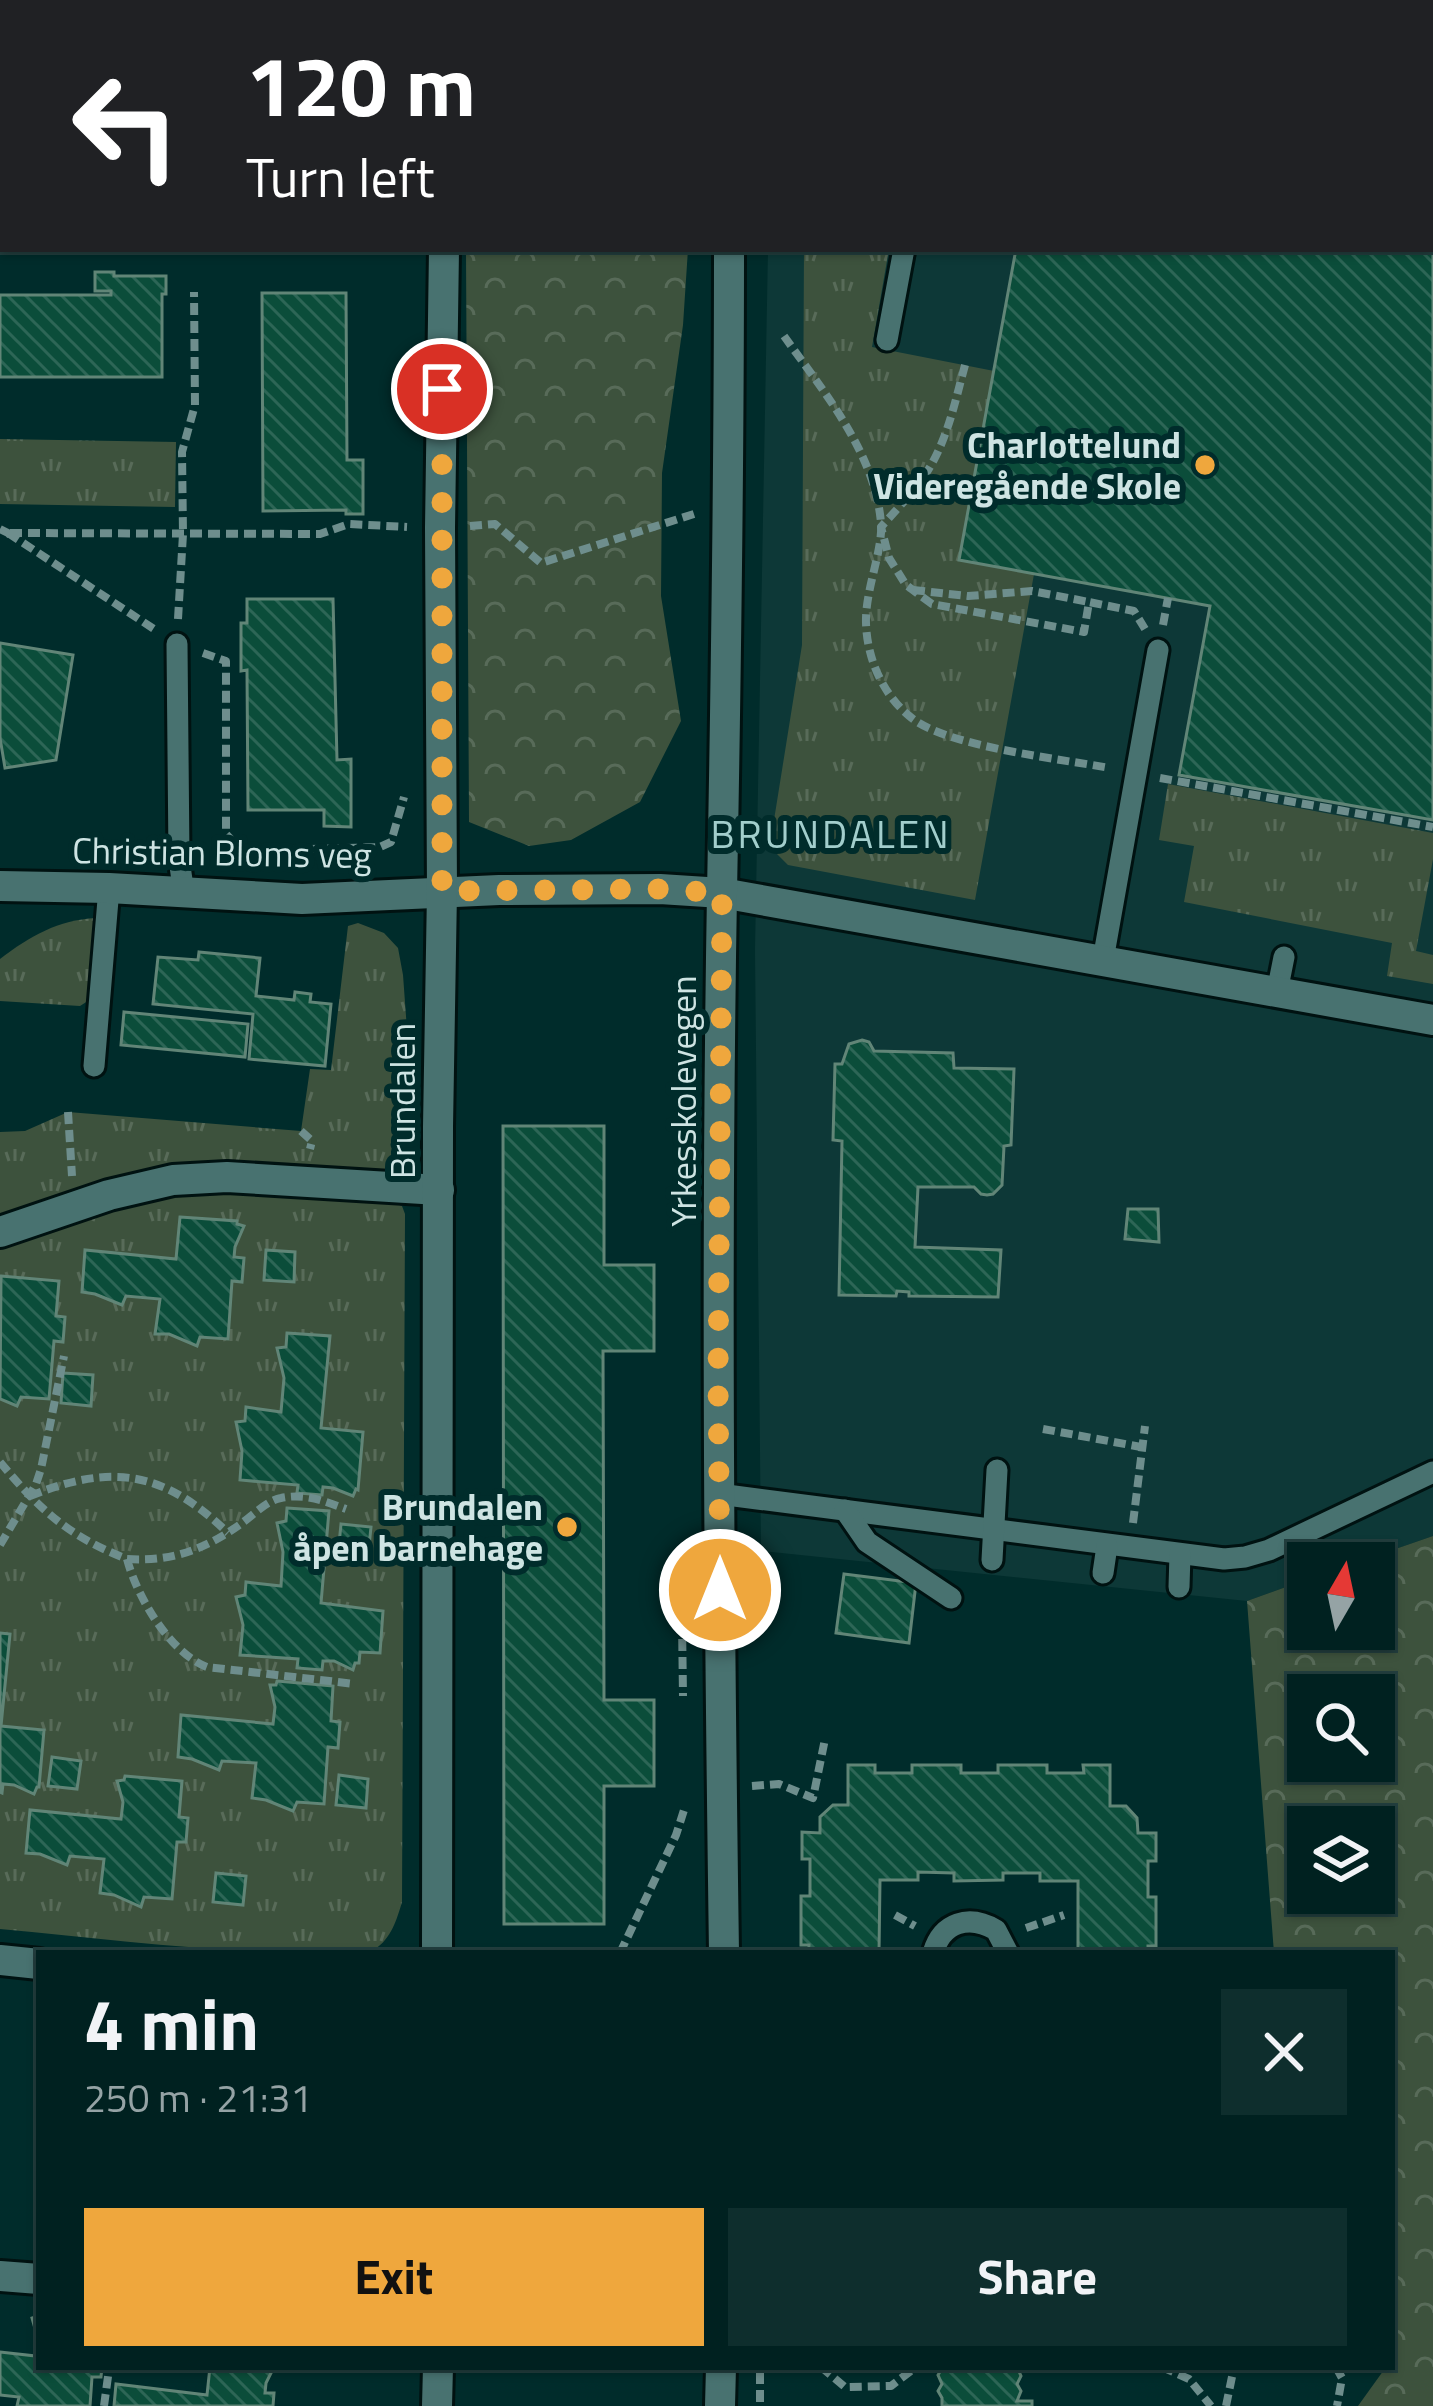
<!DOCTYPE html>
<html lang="en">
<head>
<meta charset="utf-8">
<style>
	body { margin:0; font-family:"Titillium Web",sans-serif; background:#0e2e2d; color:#f1f3f6; height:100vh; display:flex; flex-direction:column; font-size:45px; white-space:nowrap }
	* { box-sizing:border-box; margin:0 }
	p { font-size:39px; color:#95a3a5 }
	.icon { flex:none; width:66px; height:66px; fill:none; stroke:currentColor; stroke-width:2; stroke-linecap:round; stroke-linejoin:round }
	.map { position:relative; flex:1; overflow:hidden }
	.side { position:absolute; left:36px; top:1950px; width:1359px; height:420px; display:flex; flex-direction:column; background:#002120; border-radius:0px; box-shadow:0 3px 9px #0004,0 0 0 3px #223e3e }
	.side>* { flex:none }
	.guide { position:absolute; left:0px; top:0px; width:1434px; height:252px; box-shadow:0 3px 9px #0004,0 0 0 3px #223e3e; background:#202124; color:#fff; overflow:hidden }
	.needle { width:78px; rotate:9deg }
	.buttons { position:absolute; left:1287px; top:1542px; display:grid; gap:24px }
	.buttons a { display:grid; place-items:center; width:108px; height:108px; border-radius:0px; background:#002120; box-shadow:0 3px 9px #0004,0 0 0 3px #223e3e; font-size:60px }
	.pin { position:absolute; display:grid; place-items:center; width:102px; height:102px; color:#fff; margin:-51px; border:6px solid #fff; border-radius:50%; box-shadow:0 3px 12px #0007 }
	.me { position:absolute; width:132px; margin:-66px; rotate:0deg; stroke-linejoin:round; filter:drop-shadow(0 0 9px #0008) }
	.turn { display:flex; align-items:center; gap:42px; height:252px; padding:0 48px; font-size:54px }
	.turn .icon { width:156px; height:156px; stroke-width:2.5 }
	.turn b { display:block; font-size:84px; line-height:102px }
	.round { display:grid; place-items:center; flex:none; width:126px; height:126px; border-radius:0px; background:#0e2e2d }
	.head { display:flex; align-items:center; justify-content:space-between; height:204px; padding:0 48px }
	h1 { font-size:72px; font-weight:700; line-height:90px }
	.primary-button { display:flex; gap:24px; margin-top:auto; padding:24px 48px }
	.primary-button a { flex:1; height:138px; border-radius:0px; background:#efa73d; color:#111; font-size:48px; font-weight:700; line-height:138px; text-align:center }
	.primary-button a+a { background:#0e2e2d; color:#f1f3f6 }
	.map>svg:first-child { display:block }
	.built { fill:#0d3837 }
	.grass { fill:url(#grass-tufts) }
	.forest { fill:url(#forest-crowns); fill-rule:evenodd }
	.building { fill:url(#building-back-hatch); stroke:#618577; stroke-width:3 }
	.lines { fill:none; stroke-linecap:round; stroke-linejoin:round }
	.service-casing { stroke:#001211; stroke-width:27 }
	.pedestrian-casing { stroke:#001211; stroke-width:36 }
	.minor-casing { stroke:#001211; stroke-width:36 }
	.tertiary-casing { stroke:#001211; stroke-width:36 }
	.path { stroke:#6e8e8d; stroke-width:8; stroke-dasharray:12 6; stroke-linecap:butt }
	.service { stroke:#487270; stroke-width:21 }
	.pedestrian { stroke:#487270; stroke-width:30 }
	.minor { stroke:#487270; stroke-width:30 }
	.tertiary { stroke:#487270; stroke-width:30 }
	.route { stroke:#efa73d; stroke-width:21; stroke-dasharray:0 37.8 }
	.poi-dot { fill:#efa73d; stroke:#002c2b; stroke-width:4.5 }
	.labels { text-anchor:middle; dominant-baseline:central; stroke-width:12; stroke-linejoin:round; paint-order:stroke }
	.poi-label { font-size:36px; font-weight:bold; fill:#cee4e3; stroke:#002c2b; text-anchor:end }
	.street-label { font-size:36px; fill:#cee4e3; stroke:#002c2b }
	.neighbourhood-label { font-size:39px; letter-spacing:3px; fill:#a2cecc; stroke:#002c2b }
</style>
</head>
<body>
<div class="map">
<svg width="1433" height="2406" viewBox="0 0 1433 2406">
	<defs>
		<pattern id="grass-tufts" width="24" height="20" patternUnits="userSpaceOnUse" patternTransform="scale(3)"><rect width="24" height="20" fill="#3d523d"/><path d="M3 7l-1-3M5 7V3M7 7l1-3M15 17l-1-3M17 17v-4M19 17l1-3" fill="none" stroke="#586b59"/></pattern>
		<pattern id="forest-crowns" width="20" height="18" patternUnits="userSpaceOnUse" patternTransform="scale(3)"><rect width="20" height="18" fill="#3d523d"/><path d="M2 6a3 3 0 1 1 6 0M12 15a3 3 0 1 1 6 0" fill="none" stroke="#586b59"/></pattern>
		<pattern id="building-back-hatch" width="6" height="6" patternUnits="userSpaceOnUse" patternTransform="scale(3)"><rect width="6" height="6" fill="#0b4d3a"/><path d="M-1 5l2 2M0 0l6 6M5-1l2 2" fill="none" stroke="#2d6656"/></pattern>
	</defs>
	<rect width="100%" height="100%" fill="#002c2b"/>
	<path class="built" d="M773 0H1433V1536L1355 1563H1308V1579L1247 1601 761 1551 755 950 768 249H1431V3H773Z"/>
	<g class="grass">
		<path d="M804 249H889L872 347 994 371 960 560 1034 574 975 900 788 865 773 850 771 839 802 645Z"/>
		<path d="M0 439 176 442 175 507 0 504Z"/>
		<path d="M1168 784 1433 833V859L1416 951 1433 955V984L1387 976 1392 943 1184 902 1194 846 1159 840Z"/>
		<path d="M96 918 91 999 80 1006 0 1001V959C30 936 58 920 96 918Z"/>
		<path d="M358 923 384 933 398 948 403 975 407 1030 406 1146 404 1165 398 1170 386 1174C327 1170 267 1162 208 1163 136 1163 66 1193 0 1216V1132L25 1131 68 1112 301 1131 310 1069 331 1070 348 926Z"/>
		<path d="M200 1191 303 1195 394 1203 402 1206 405 1214 402 1902C397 1919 391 1939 375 1949 364 1956 344 1953 331 1953 220 1954 110 1939 0 1929V1245C66 1223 130 1200 200 1191Z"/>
	</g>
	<g class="forest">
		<path d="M466 249H688L683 325 662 473 661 596 681 721 640 802 571 840 529 846 469 822Z"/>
		<path d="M1433 1536V2406H1358L1386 2367H1392L1395 2356 1392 2353V1953H1274L1247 1601 1308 1579V1629H1374V1563H1355ZM1308 1695H1374V1761H1308ZM1308 1827H1374V1893H1308Z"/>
	</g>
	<g class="building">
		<path d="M1431 59 1433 60V820L1179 775 1210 606 959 560 1016 249H1431Z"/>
		<path d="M95 272H114V276H166V294H162V377H0V295H111V291H95Z"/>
		<path d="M262 293H346L347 460H363V514H346V510L263 511Z"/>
		<path d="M247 599H333L337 760 351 759V827L324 826V810H248L247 670 241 671V623H247Z"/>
		<path d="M0 643 73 655 56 760 5 768 0 738Z"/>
		<path d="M199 952 260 958 256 996 294 1000 295 992 311 994 310 1002 331 1004 325 1066 249 1059 253 1014 153 1004 158 957 198 960Z"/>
		<path d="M124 1012 248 1024 245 1057 121 1045Z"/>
		<path d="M862 1040 869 1042 874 1051 953 1053 954 1068 1014 1069 1011 1145 1004 1146 1002 1185 993 1194 987 1195 981 1194 974 1187H918L915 1247 1001 1250 998 1297 909 1296V1292L897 1291 896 1296 839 1295 842 1141 833 1140 835 1064H842L849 1044Z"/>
		<path d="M503 1126H604V1265H654V1351H603L604 1700H654V1786H604V1924H504Z"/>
		<path d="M1128 1209H1158L1159 1242 1125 1239Z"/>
		<path d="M180 1217 237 1221V1224L244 1226 235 1247 234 1257 244 1258 242 1282 232 1281 228 1339 200 1337 197 1346 169 1334H155L160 1299 126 1296 122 1305 95 1294 82 1292 85 1250 176 1259Z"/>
		<path d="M266 1250 295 1252 294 1282 264 1280Z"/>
		<path d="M1 1276 59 1281 56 1316 65 1317 63 1342 54 1341 49 1399 21 1397 17 1406 0 1399Z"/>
		<path d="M287 1333 330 1336 321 1428 363 1432 358 1490 356 1489 353 1496 333 1488 323 1487 322 1495 297 1493 298 1485 240 1480 242 1451 236 1422 245 1421 246 1407 281 1412 284 1378 277 1348 286 1347Z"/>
		<path d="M63 1373 93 1375 91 1406 61 1403Z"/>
		<path d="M287 1508 329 1511 321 1603 383 1611 380 1653 360 1652 359 1663H355L353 1670 334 1661H323L322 1670 297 1668 298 1659 240 1655 243 1625 236 1597 245 1595 246 1582 281 1586 283 1552 277 1523 286 1521Z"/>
		<path d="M341 1524 371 1527 368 1556 338 1554Z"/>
		<path d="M844 1574 916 1583 909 1643 836 1633Z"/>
		<path d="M0 1633 10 1634 1 1726 44 1730 39 1787H37L34 1794 14 1785 3 1784 2 1793 0 1792Z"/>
		<path d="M277 1681 333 1686 331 1721 340 1722 338 1748 328 1747 324 1804 297 1802 293 1811 266 1800 252 1798 256 1763 222 1761 219 1770 192 1759 178 1757 181 1715 273 1724 275 1707 270 1685H276Z"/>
		<path d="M52 1757 81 1761 77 1789 48 1786Z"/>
		<path d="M848 1765H875V1773H912V1765H961V1773H998V1765H1047V1773H1084L1083 1765H1110V1806H1126L1137 1818 1138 1833H1156V1861H1148V1897H1156V1946H1148V1953H1078V1881H1040V1873H1003V1880L954 1881V1873L918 1872V1880H880L879 1953H809V1945H801V1896H810V1859H802V1832L820 1833V1817L833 1805H848Z"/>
		<path d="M339 1775 368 1779 366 1808 336 1805Z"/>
		<path d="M125 1776 182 1781 179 1817 188 1818 186 1842H177L172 1899 144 1897 141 1907 114 1895 100 1893 104 1859 70 1856 67 1865 40 1854 26 1853 30 1810 121 1819 123 1802 117 1781 124 1780Z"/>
		<path d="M216 1873 246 1876 243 1905 213 1902Z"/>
		<path d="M39 2316V2367H102L101 2377H92L90 2406H17L19 2397 0 2395V2352L36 2356 38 2339 32 2318Z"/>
		<path d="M210 2367H274L266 2383 265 2393H274L273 2406H114L116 2384 207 2395Z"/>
		<path d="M943 2367H1017L1021 2376 1017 2384 1021 2391 1017 2401H1032V2406H942V2398L938 2391 942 2384 938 2375Z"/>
	</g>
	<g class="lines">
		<defs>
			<g id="service">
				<path d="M949 3 950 0"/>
				<path d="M1279 3 1280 0"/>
				<path d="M0 237H3"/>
				<path d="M887 340 904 249"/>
				<path d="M177 644 179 859 184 894"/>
				<path d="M1103 960 1158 650"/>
				<path d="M1277 992 1284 957"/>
				<path d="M94 1066 109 888"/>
				<path d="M719 1494 1224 1559 1245 1557 1269 1550 1433 1472"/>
				<path d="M845 1510 867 1542 951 1598"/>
				<path d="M992 1560 997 1470"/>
				<path d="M1103 1573 1107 1546"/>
				<path d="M1179 1587 1180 1554"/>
				<path d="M933 1953C942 1922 969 1914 996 1930L1008 1953"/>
			</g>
			<g id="pedestrian">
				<path d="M85 3V0"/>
				<path d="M0 71H3"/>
			</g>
			<g id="minor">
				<path d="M443 0V3"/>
				<path d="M0 886 109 888 302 899 499 890 660 889 722 893 1433 1020"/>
				<path d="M0 1232 109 1195 173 1180 227 1177 439 1190"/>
				<path d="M437 1953 438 1127 442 891 440 528 444 249"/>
				<path d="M0 1960 39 1964"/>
				<path d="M0 2276 39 2279"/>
				<path d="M437 2406 438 2367"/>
			</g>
			<g id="tertiary">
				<path d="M728 0V3"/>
				<path d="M724 1953C719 1600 716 1246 722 893 726 678 729 464 729 249"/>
				<path d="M720 2406 721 2367"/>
			</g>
		</defs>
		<use href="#service" class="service-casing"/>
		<use href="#pedestrian" class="pedestrian-casing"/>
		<use href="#minor" class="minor-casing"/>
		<use href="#tertiary" class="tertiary-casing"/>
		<g class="path">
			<path d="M236 0V3"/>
			<path d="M404 0V3"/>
			<path d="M1431 43H1433"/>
			<path d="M784 336C823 391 875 452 881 523 883 551 865 590 866 623 867 660 884 697 913 719 950 747 1061 759 1110 768"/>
			<path d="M965 365C955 402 947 442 925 475 913 493 896 510 881 527L889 558 906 585 932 604 1084 632 1089 602 1134 611 1145 629"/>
			<path d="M470 526 495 524 541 563 697 513"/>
			<path d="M0 529 8 533 0 537"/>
			<path d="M8 533 157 631"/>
			<path d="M10 533 320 534 349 524 407 527"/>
			<path d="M913 590 968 596 1032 591 1089 602"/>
			<path d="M178 619 183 534 182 452 195 405 194 292"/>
			<path d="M1163 625 1168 598"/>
			<path d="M203 653 226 661V834L242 851 380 847 391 842 404 797"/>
			<path d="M1160 778 1433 827"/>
			<path d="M68 1112 72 1176"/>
			<path d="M301 1131 312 1141 310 1149"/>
			<path d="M1043 1429 1141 1447"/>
			<path d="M0 1462C40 1510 68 1536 127 1559 137 1597 170 1653 207 1667L355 1684"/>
			<path d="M30 1496C112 1463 164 1471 228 1533"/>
			<path d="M1133 1523 1145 1426"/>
			<path d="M0 1545 36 1484 41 1469 64 1356"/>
			<path d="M127 1559C172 1562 206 1549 242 1523 253 1515 268 1500 281 1498 305 1493 324 1501 346 1509"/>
			<path d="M682 1621 683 1696"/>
			<path d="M752 1786 779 1784 813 1798 825 1739"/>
			<path d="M895 1915 915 1926"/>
			<path d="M1026 1928 1064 1915"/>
			<path d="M620 1953 676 1835 685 1807"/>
			<path d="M821 2367 845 2387 891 2386 916 2367"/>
			<path d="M1162 2367 1189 2379 1211 2406"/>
			<path d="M1336 2367 1342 2378 1337 2406"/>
			<path d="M760 2372V2406"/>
			<path d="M104 2406 109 2369"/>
			<path d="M1226 2406 1234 2367"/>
		</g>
		<use href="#service" class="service"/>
		<use href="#pedestrian" class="pedestrian"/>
		<use href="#minor" class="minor"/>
		<use href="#tertiary" class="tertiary"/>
	</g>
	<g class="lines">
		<path class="route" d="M442 389V891L660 889 722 893 718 1380 720 1590"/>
	</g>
	<g class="poi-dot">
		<circle cx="1205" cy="465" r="12"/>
		<circle cx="567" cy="1527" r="12"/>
	</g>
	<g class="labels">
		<g class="poi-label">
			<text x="1181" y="444">Charlottelund<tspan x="1181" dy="41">Videregående Skole</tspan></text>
			<text x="543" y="1506">Brundalen<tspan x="543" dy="41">åpen barnehage</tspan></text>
		</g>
		<g class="street-label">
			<text transform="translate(222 852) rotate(1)">Christian Bloms veg</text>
			<text transform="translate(401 1101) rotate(-90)">Brundalen</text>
			<text transform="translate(682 1101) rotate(-90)">Yrkesskolevegen</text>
		</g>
		<g class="neighbourhood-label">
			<text x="831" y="833">BRUNDALEN</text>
		</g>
	</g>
</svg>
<div class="buttons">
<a><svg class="needle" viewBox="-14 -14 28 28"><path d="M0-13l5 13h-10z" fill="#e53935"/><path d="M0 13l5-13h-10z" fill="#95a3a5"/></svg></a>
<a><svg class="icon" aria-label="search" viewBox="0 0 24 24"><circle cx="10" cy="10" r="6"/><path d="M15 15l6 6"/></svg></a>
<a><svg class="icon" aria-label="layers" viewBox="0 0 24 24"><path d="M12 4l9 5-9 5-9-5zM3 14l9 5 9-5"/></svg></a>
</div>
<div class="pin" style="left:442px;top:389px;background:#d93025"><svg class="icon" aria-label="arrive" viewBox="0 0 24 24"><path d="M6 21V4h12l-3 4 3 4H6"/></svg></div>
<svg class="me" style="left:720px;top:1590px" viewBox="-20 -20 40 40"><circle r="17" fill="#efa73d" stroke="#fff" stroke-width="3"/><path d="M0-11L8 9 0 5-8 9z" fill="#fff"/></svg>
<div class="guide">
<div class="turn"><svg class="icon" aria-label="left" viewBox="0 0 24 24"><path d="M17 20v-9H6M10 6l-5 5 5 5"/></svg><div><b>120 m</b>Turn left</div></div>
</div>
<section class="side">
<div class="head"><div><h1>4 min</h1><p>250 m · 21:31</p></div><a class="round"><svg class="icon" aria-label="close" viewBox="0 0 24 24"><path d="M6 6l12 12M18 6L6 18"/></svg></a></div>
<div class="primary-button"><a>Exit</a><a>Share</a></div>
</section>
</div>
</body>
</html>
